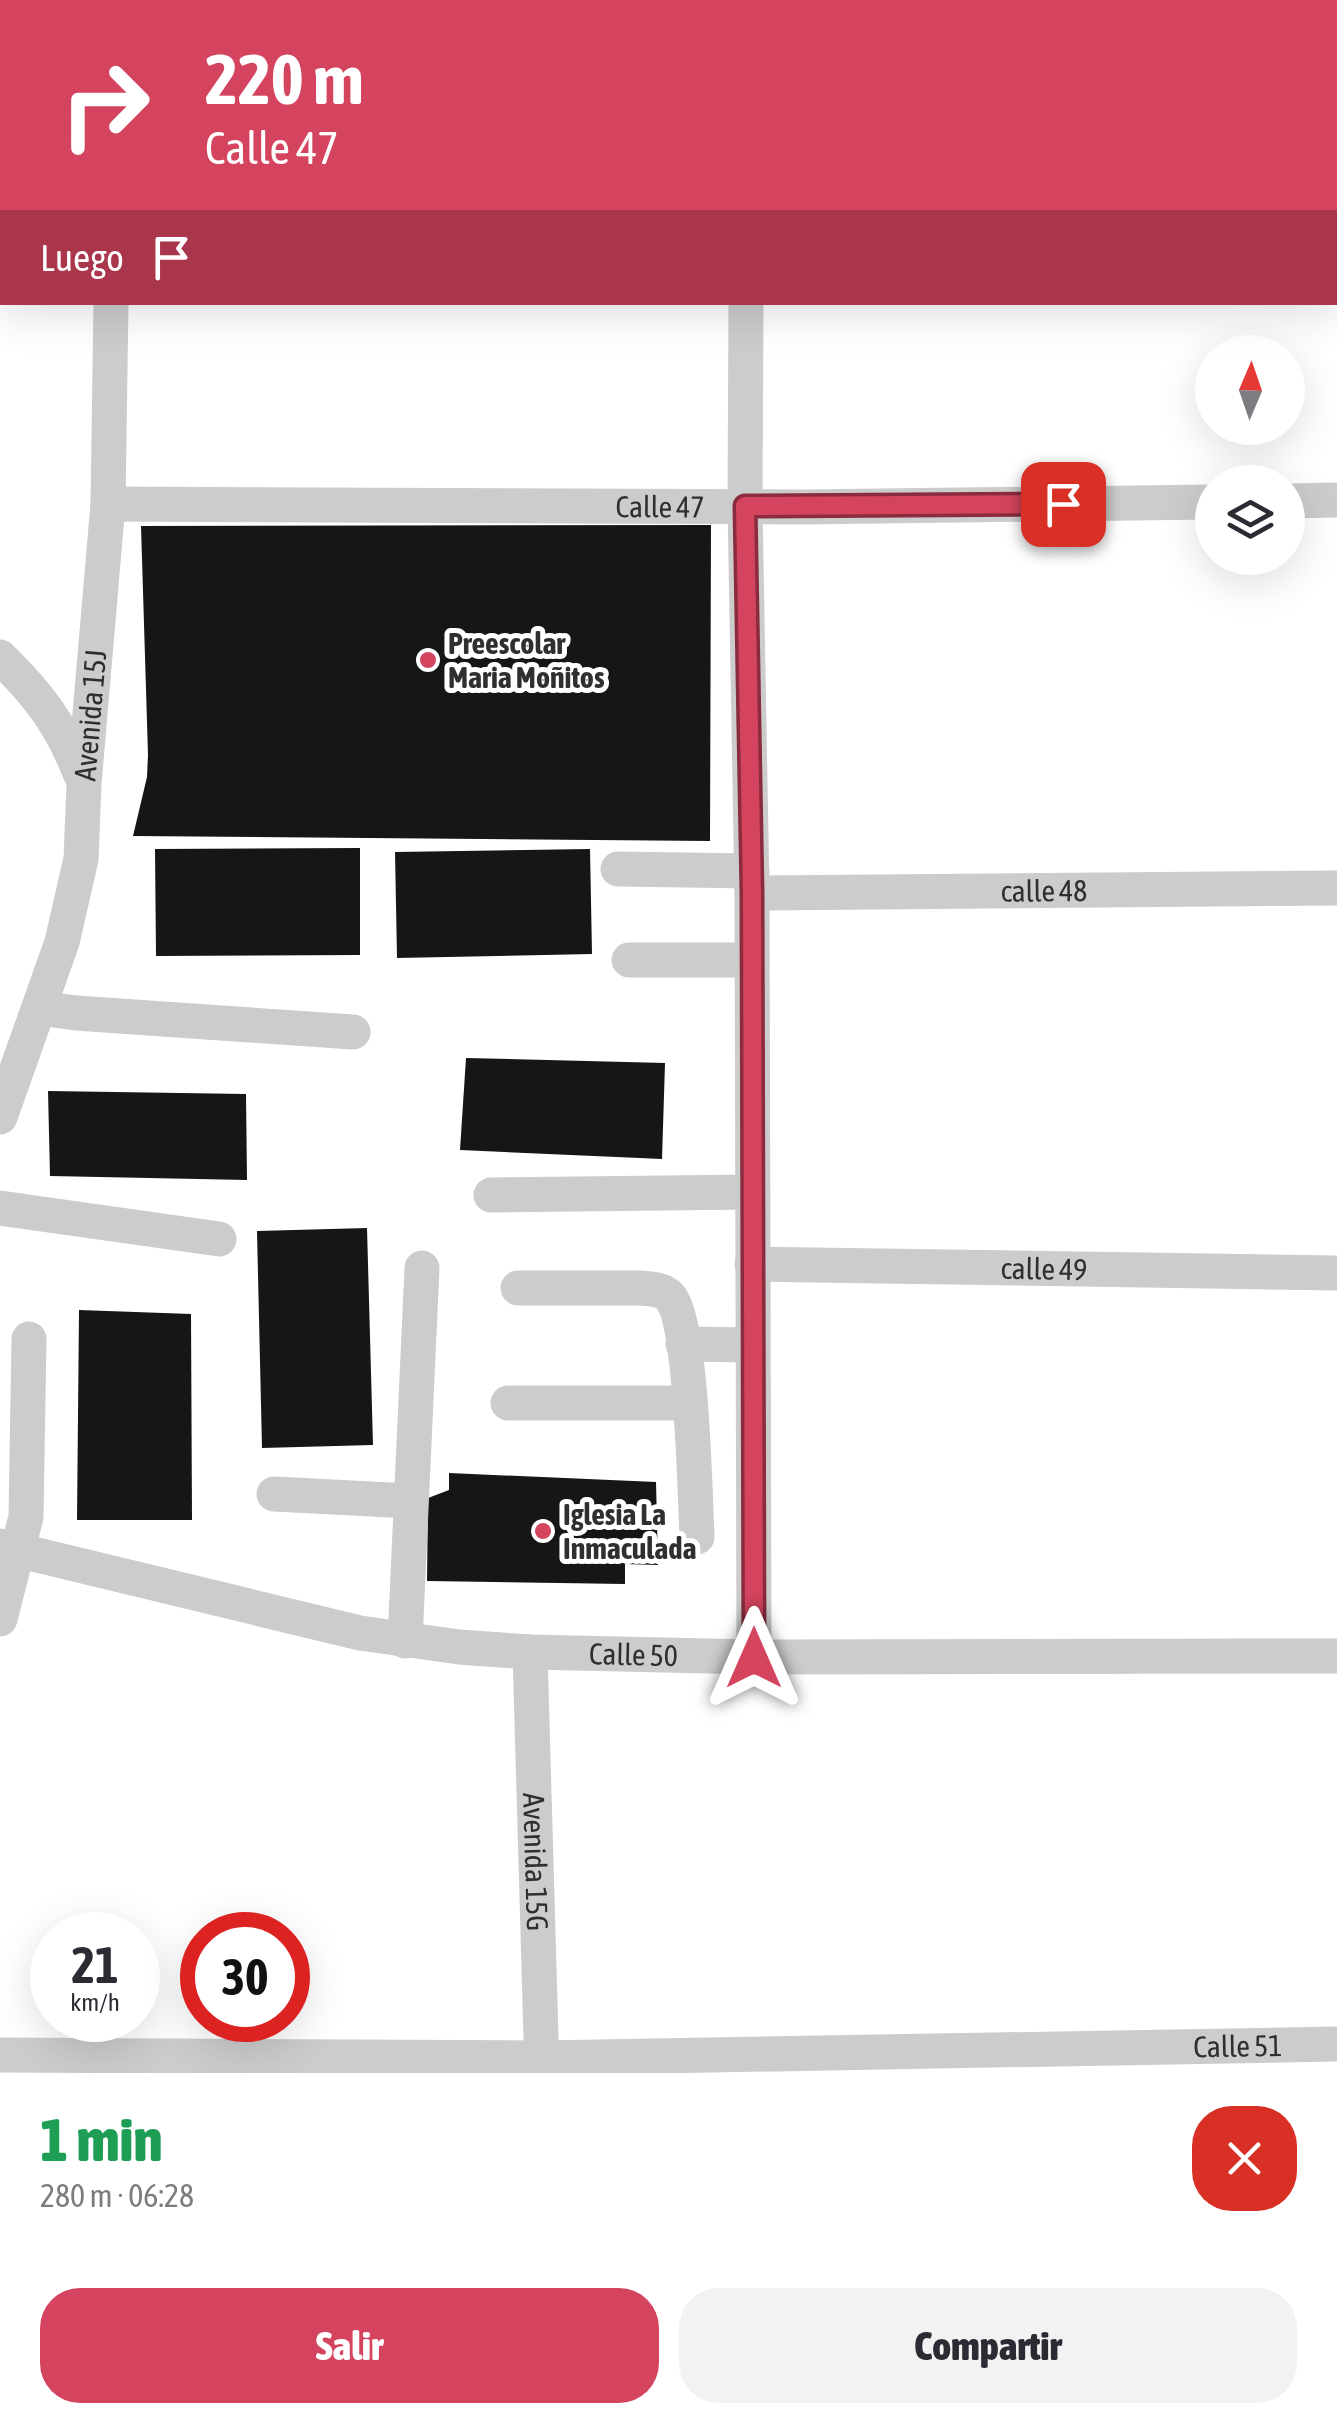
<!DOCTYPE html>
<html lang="es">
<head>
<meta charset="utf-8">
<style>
	body { margin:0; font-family:"Asap Condensed",sans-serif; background:#f2f2f3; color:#2b2b33; height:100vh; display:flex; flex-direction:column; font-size:38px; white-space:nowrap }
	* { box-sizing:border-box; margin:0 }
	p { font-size:32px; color:#7c7c81 }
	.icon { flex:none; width:55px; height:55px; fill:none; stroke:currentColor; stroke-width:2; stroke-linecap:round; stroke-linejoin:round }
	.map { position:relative; height:2073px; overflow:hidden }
	.drawer { display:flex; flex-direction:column; background:#fff; flex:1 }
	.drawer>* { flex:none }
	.hud { position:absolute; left:0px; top:0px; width:1338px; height:305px; box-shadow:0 10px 40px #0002; background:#d4445e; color:#fff; overflow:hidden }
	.needle { width:65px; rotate:2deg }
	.controls { position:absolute; left:1195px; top:335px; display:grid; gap:20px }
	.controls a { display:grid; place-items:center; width:110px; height:110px; border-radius:50%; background:#fff; box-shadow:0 10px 40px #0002; font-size:50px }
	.speed { position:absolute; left:30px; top:1912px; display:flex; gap:20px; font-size:50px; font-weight:700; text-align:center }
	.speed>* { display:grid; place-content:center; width:130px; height:130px; border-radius:50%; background:#fff; box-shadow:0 10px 40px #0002; line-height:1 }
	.speed small { font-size:25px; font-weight:400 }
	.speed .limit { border:15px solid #d22; background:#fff; color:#111 }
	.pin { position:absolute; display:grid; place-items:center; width:85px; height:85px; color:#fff; margin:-42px; border-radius:20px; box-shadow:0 5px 15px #0006 }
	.me { position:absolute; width:110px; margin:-55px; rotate:0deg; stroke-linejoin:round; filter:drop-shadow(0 0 8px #0008) }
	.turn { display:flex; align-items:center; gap:35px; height:210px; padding:0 40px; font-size:45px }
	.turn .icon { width:130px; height:130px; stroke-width:2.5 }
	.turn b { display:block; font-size:70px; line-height:85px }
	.then { display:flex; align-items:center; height:95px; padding:0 40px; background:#0003; gap:20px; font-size:38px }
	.round { display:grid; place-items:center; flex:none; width:105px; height:105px; border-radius:40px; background:#f2f2f3 }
	.overview { display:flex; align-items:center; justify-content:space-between; height:170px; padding:0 40px }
	h1 { font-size:60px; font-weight:800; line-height:75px; color:#1e9e55 }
	.primary-button { display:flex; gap:20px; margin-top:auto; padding:20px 40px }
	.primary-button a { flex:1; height:115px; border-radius:40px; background:#d4445e; color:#fff; font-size:40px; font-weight:800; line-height:115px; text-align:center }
	.primary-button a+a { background:#f2f2f3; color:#2b2b33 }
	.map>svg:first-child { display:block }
	.building { fill:#161616 }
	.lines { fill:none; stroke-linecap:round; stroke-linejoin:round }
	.minor { stroke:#ccc; stroke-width:35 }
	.route-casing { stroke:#8a2c3d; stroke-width:25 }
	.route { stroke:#d4445e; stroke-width:18 }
	.poi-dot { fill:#d4445e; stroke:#fff; stroke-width:4 }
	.labels { text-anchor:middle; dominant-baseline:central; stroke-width:10; stroke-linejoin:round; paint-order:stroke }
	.street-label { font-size:30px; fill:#2f2f2f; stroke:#fff }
	.poi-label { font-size:30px; font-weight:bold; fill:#2f2f2f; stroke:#fff; text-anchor:start }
</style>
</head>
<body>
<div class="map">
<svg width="1337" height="2073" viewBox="0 0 1337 2073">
	<rect width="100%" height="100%" fill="#fff"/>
	<g class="building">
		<path d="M711 525 710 841 133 836 147 777 148 755 141 526Z"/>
		<path d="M360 848V955L156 956 155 849Z"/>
		<path d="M590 849 592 954 397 958 395 852Z"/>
		<path d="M466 1058 665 1063 662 1159 460 1150Z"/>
		<path d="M48 1091 246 1094 247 1180 50 1176Z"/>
		<path d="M367 1228 373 1445 262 1448 257 1231Z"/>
		<path d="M79 1310 191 1314 192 1520H77Z"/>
		<path d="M449 1473 656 1482 658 1565 625 1564V1584L427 1581 428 1498 449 1490Z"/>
	</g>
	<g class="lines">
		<g class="minor">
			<path d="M741 0V2"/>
			<path d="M119 2V0"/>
			<path d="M1335 129H1337"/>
			<path d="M0 140H2"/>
			<path d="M746 302 745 506 752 893 754 1657"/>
			<path d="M1288 501 1337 500"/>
			<path id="s1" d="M108 504 802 507 1212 502"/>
			<path d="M0 657C38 694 61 724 80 773"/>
			<path d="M618 869 752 871"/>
			<path id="s2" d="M752 893 1337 888"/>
			<path d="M629 960H752"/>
			<path d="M40 1008 76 1013 353 1032"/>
			<path id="s3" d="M0 1117 62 942 81 859 84 784 108 504 111 302"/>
			<path d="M491 1195 752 1192"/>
			<path d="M0 1208 219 1239"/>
			<path id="s4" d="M752 1264 1337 1273"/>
			<path d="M518 1288H641C650 1289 663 1289 670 1297 692 1323 695 1495 697 1537"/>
			<path d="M683 1344 752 1345"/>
			<path d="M508 1403H690"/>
			<path d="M274 1494 410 1501"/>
			<path id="s5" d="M0 1546 360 1633 459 1647 530 1652 754 1657 1337 1656"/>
			<path d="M0 1619 26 1517 29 1339"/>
			<path d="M405 1641 422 1268"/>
			<path id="s6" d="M530 1652 542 2073"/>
			<path id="s7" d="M0 2055 542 2058 1337 2044"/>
		</g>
	</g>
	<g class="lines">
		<defs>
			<path id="route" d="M754 1658 752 893 745 506 1063 504"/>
		</defs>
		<use href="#route" class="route-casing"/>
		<use href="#route" class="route"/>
	</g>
	<g class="poi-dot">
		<circle cx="428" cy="660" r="10"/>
		<circle cx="543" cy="1531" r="10"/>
	</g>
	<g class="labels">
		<g class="street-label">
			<text stroke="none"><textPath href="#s1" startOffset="552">Calle 47</textPath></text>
			<text stroke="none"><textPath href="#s3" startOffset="415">Avenida 15J</textPath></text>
			<text stroke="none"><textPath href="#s2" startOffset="292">calle 48</textPath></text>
			<text stroke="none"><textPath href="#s4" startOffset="292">calle 49</textPath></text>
			<text stroke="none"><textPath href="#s5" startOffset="645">Calle 50</textPath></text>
			<text stroke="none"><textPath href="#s6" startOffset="210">Avenida 15G</textPath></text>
			<text stroke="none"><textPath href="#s7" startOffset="1238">Calle 51</textPath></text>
		</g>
		<g class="poi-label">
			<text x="448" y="643">Preescolar<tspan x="448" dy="34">Maria Moñitos</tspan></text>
			<text x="563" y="1514">Iglesia La<tspan x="563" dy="34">Inmaculada</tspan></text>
		</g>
	</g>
</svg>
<div class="controls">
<a><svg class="needle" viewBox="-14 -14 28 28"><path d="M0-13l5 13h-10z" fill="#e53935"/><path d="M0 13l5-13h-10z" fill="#7c7c81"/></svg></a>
<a><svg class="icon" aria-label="layers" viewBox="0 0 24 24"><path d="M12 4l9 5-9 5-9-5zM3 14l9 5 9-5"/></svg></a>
</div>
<div class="speed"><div>21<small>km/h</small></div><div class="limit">30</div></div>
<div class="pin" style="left:1063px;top:504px;background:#d93025"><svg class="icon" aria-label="arrive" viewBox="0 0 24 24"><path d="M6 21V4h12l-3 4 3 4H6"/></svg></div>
<svg class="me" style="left:754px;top:1658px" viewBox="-20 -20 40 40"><path d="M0-17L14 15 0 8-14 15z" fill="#d4445e" stroke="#fff" stroke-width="4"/></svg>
<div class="hud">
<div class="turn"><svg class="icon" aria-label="right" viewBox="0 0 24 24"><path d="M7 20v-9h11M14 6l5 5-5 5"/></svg><div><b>220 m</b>Calle 47</div></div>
<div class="then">Luego<svg class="icon" aria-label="arrive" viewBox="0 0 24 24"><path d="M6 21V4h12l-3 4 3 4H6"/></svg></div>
</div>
</div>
<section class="drawer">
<div class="overview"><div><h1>1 min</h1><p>280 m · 06:28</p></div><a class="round" style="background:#d93025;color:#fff"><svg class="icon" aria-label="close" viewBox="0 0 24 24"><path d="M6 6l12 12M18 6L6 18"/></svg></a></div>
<div class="primary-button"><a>Salir</a><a>Compartir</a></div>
</section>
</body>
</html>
